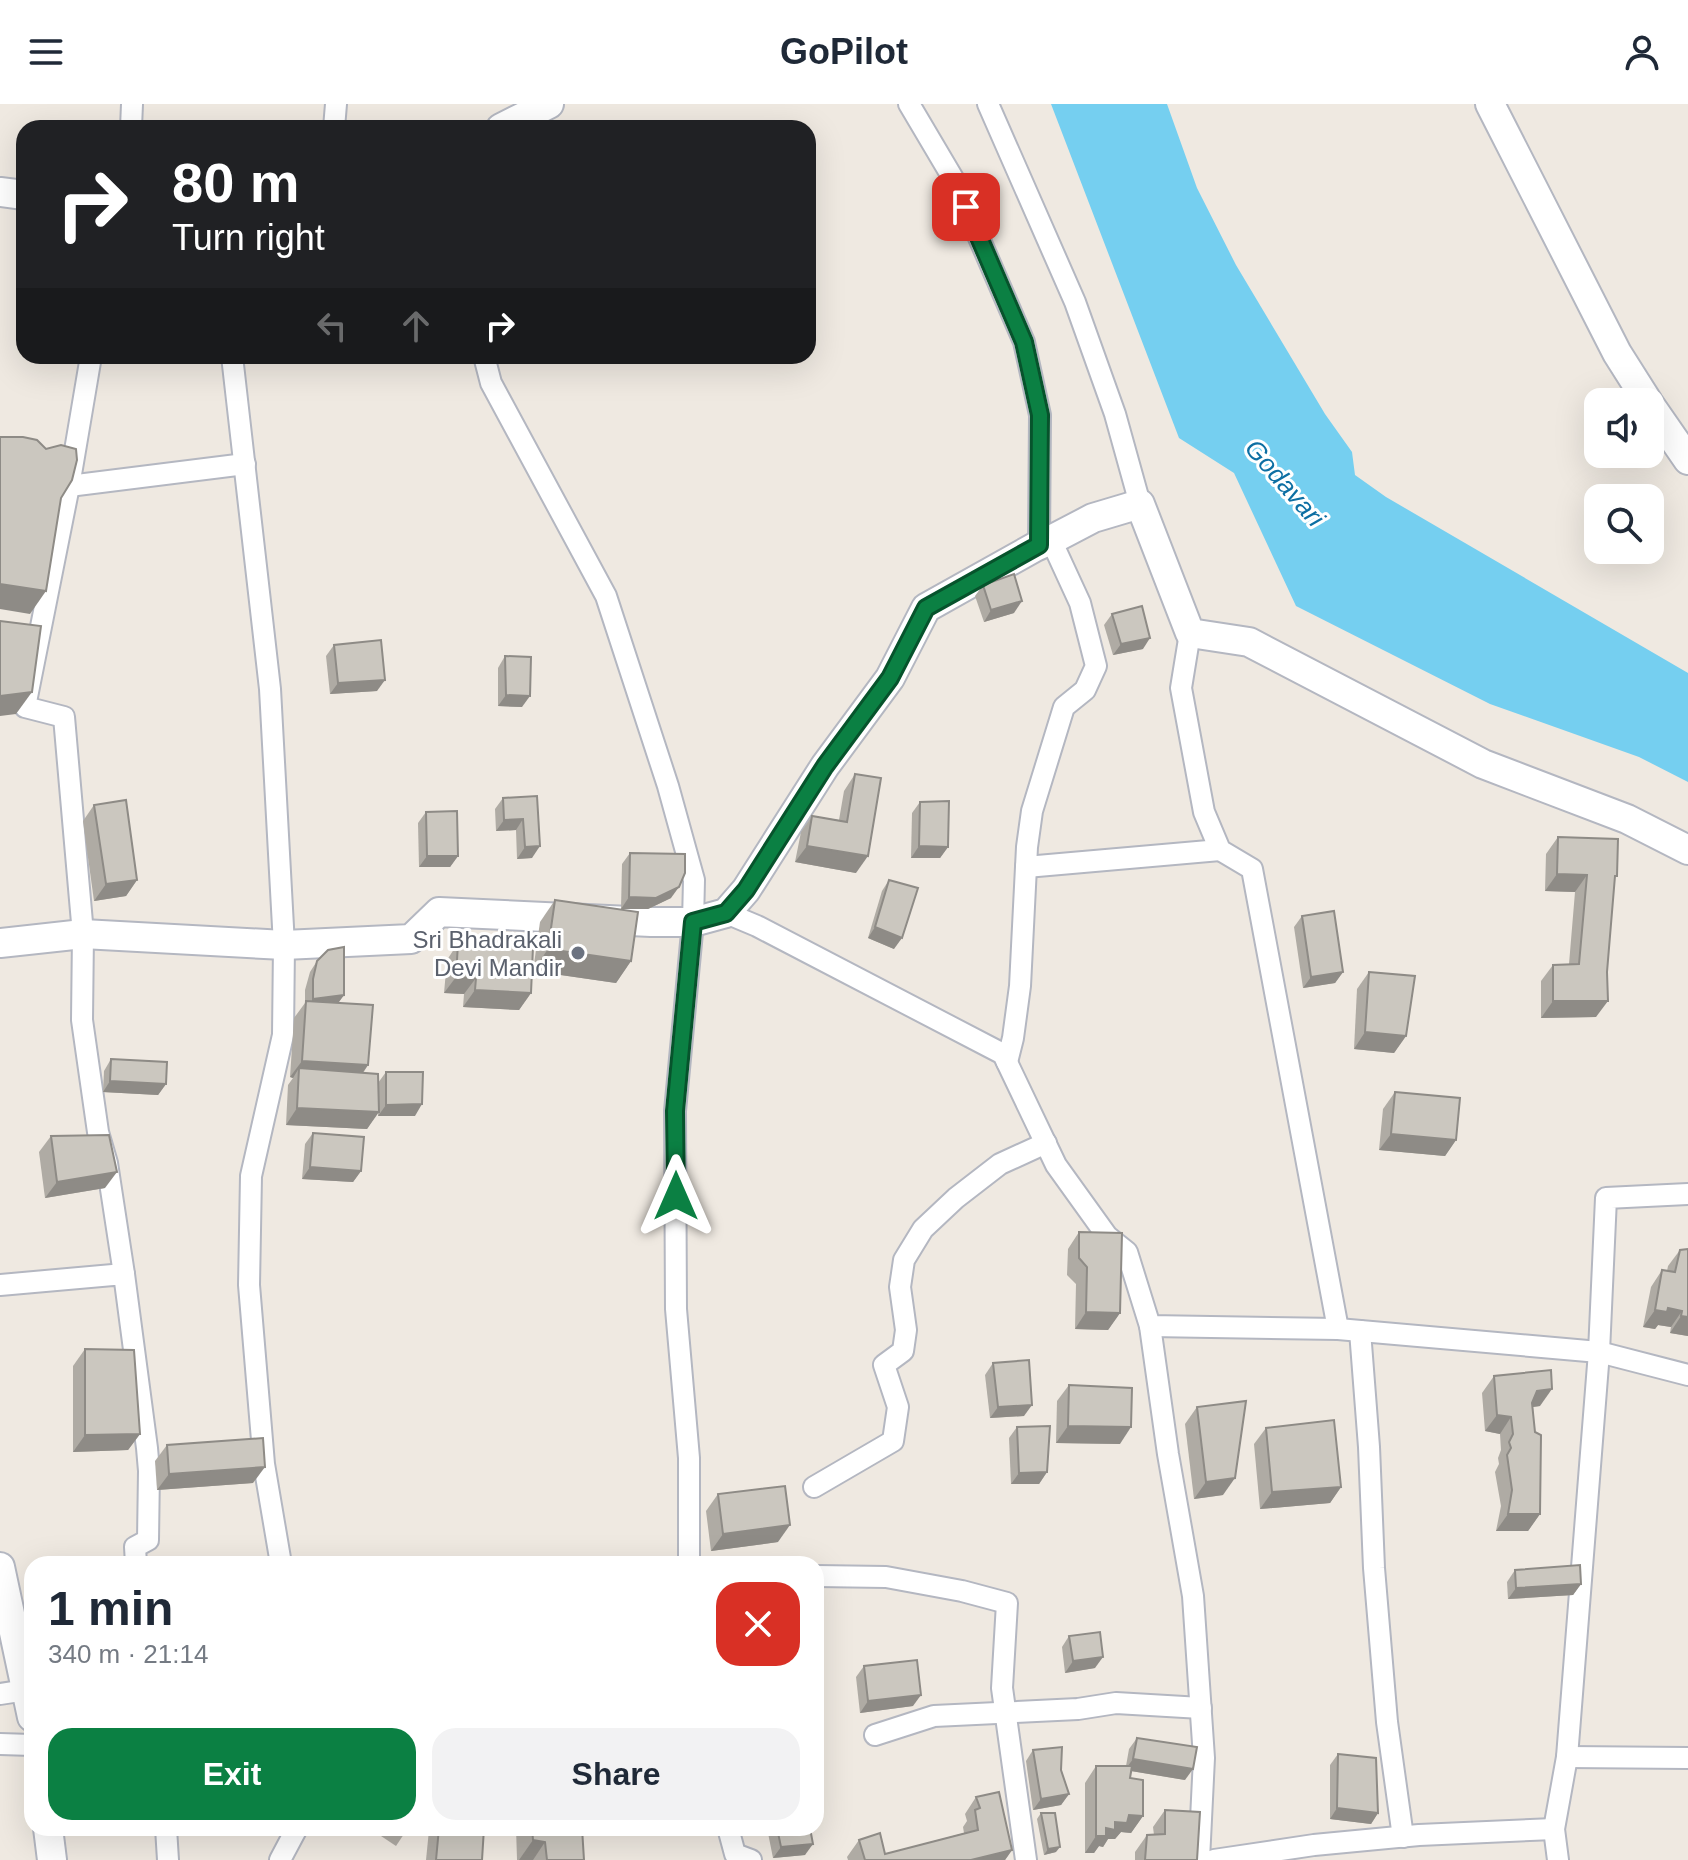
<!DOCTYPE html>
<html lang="en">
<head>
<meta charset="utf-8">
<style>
	body { margin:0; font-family:Helvetica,sans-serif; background:#f2f2f3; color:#1f2937; height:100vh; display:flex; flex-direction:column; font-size:30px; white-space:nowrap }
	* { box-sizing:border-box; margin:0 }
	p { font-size:26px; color:#747a83 }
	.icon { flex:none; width:44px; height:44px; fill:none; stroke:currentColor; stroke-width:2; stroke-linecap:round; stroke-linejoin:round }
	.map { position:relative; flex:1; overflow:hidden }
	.sheet { position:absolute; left:24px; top:1452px; width:800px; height:280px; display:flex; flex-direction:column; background:#fff; border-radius:24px; box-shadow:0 8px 32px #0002 }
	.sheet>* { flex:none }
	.guide { position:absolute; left:16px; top:16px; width:800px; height:244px; border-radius:24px; box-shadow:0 8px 32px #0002; background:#202124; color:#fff; overflow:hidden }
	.tools { position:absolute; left:1584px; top:284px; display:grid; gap:16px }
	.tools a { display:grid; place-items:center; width:80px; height:80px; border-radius:16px; background:#fff; box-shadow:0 8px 32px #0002; font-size:40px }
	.pin { position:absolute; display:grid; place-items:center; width:68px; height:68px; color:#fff; margin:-34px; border-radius:16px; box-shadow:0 4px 12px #0006 }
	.me { position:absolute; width:88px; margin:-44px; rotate:0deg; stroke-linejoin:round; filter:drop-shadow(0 0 6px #0008) }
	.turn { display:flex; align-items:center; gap:28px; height:168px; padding:0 24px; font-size:36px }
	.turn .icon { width:104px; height:104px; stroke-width:2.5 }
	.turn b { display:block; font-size:56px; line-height:68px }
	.lanes { display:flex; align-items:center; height:76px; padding:0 24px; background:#0003; justify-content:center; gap:40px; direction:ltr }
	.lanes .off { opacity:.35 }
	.round { display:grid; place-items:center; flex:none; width:84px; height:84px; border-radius:24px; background:#f2f2f3 }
	.summary { display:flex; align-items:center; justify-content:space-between; height:136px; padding:0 24px }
	h1 { font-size:48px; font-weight:800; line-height:60px }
	.primary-button { display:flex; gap:16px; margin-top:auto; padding:16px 24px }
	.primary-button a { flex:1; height:92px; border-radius:24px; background:#0b8043; color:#fff; font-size:32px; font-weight:800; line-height:92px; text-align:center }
	.primary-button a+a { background:#f2f2f3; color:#1f2937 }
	header { display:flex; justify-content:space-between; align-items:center; height:104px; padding:0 24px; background:#fff; font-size:36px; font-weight:800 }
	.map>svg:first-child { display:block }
	.water { fill:#75cff0 }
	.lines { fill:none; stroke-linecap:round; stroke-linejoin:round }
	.street-casing { stroke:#b4b7c1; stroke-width:24 }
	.secondary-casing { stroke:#b4b7c1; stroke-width:32 }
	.street { stroke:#fff; stroke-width:20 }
	.secondary { stroke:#fff; stroke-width:28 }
	.wall { fill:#afaba4 }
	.shaded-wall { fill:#8e8b86 }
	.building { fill:#cbc7bf; stroke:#8e8b86; stroke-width:2 }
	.route-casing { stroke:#07532c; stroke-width:20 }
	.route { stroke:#0b8043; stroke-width:14 }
	.worship-dot { fill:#6b7280; stroke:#fff; stroke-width:3 }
	.labels { text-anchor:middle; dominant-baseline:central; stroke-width:6; stroke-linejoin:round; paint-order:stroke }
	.worship-label { font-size:24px; fill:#5b616d; stroke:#fff; text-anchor:end }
	.water-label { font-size:26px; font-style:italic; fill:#0d6fa3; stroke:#fff }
</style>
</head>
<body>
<header><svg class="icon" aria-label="menu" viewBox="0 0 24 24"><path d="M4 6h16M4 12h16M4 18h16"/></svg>GoPilot<svg class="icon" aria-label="person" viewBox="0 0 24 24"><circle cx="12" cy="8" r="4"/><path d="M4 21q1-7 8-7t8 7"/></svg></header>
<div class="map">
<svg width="1688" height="1756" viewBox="0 0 1688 1756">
	<rect width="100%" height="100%" fill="#efe9e1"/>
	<path class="water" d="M1051 0H1167L1197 84 1236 161 1325 310 1352 348 1355 371 1386 393 1688 569V678L1639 653 1490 600 1296 502 1234 369 1179 334Z"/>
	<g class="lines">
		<defs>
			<g id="street">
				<path d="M909 0 954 76 1024 238 1040 311 1039 441"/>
				<path d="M988 0 1075 198 1115 310 1140 400"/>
				<path d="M131 24 132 0"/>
				<path d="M334 24 336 0"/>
				<path d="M91 252 69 382 25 603 64 613 83 830 82 916 98 1028 107 1059 124 1170"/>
				<path d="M232 252 270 585 284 841 283 931 251 1072 249 1181 264 1360 281 1460"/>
				<path d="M484 252 491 279 606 492 668 682 694 776 693 818 675 1007 676 1205 689 1354V1460"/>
				<path d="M69 382 245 360"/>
				<path d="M1190 529 1181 584 1204 708 1220 746 1252 765 1338 1225"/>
				<path d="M1026 763 1220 746"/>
				<path d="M726 809 757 822 1003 950 1056 1061 1107 1132 1127 1148 1150 1222 1338 1225 1599 1248 1688 1271"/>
				<path d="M1007 958 1013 934 1020 882 1027 743 1032 707 1064 603 1085 586 1096 562 1080 499 1051 436"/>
				<path d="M0 1181 124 1170 147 1344 149 1367 148 1436 135 1443 136 1460"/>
				<path d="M1150 1222 1168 1350 1193 1492 1204 1654 1199 1756"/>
				<path d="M1360 1227 1369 1343 1374 1464 1387 1618 1403 1733"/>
				<path d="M814 1383 893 1337 898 1303 884 1261 903 1247 906 1226 900 1183 904 1156 923 1125 956 1094 1000 1060 1046 1039"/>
				<path d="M816 1472 886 1473 962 1487 1007 1499 1002 1584 1026 1756"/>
				<path d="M0 1590 26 1586"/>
				<path d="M875 1631 934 1612 1078 1605 1116 1599 1201 1604"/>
				<path d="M0 1640 32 1641"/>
				<path d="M1567 1653 1688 1654"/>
				<path d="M166 1724 168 1756"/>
				<path d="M728 1724 735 1750 751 1756"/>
				<path d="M280 1756 297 1724"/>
				<path d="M1214 1756 1314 1741 1419 1731 1554 1725"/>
				<path d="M1558 1756 1554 1725 1567 1653 1599 1248 1606 1094 1688 1090"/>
			</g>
			<g id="secondary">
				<path d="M1490 0 1617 249 1648 298"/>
				<path d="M501 24 549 0"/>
				<path d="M0 88 24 91"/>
				<path d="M1650 301 1688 356"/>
				<path d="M0 839 83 830 284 841 411 835 439 808 651 818H693L726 809 746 786 825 662 890 574 926 504 1035 443 1051 436 1093 414 1140 400 1190 529 1249 538 1483 660 1627 715 1688 746"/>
				<path d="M0 1463 32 1613"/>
				<path d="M48 1724 52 1756"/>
			</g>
		</defs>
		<use href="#street" class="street-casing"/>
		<use href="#secondary" class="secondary-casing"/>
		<use href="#street" class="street"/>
		<use href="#secondary" class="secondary"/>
	</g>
	<g class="wall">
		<path d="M983 481 1014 509 984 518 975 492Z"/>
		<path d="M1112 510 1143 545 1113 551 1104 521Z"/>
		<path d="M334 541 377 587 330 590 326 552Z"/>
		<path d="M505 552 522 603 498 602V564Z"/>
		<path d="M855 670 856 769 795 758 801 728 812 712 839 716 844 687Z"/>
		<path d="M537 692 532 754 517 755 516 726 496 727 495 705 503 694Z"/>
		<path d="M920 698 948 743 940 754H911L912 709Z"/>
		<path d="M94 701 137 776 126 792 94 797 83 717Z"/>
		<path d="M426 708 458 752 450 763H419L418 719Z"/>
		<path d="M1558 733 1614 775 1596 913 1541 914V877L1553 861 1569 860 1575 788 1545 787 1546 750Z"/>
		<path d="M630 749 671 794 648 805H621L622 760Z"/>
		<path d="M889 776 894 845 868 834 882 787Z"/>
		<path d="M555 796 631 857 616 879 533 867 540 818Z"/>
		<path d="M1302 812 1343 868 1335 879 1303 884 1294 823Z"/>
		<path d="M458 839 531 889 519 906 463 903 464 890 444 889 447 856Z"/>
		<path d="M317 857 344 891 338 899 368 961 363 969 378 979 386 968 415 1012H378V1008L367 1025 286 1021 288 981 293 974 290 973 294 914 305 899V886L310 868Z"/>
		<path d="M1369 868 1406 932 1394 949 1354 945 1357 885Z"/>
		<path d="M111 955 166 980 158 991 103 988 104 967Z"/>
		<path d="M1395 988 1456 1036 1445 1052 1379 1046 1383 1005Z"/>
		<path d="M313 1029 361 1067 353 1078 302 1075 305 1040Z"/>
		<path d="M51 1032 105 1084 45 1094 39 1048Z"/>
		<path d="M1079 1128 1120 1209 1108 1226 1075 1225 1076 1180 1067 1171 1068 1145Z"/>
		<path d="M1680 1146 1688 1232 1670 1229 1671 1223 1658 1221 1655 1225 1643 1223 1651 1183 1662 1166 1667 1167 1668 1162Z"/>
		<path d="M85 1245 140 1330 128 1346 73 1348V1262Z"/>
		<path d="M993 1259 1024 1312 990 1314 985 1271Z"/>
		<path d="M1494 1272 1540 1302 1533 1303 1540 1410 1528 1427H1496L1501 1402 1495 1368 1499 1360 1498 1354 1501 1346 1500 1330 1485 1327 1482 1289Z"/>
		<path d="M1069 1281 1120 1340 1056 1339 1057 1297Z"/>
		<path d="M1197 1303 1223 1391 1194 1395 1185 1320Z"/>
		<path d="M1017 1323 1047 1368 1039 1380H1011L1009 1334Z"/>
		<path d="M1266 1324 1341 1383 1330 1399 1260 1405 1254 1340Z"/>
		<path d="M167 1341 253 1379 157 1386 155 1357Z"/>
		<path d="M718 1390 778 1438 711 1447 706 1407Z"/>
		<path d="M1515 1466 1581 1480 1573 1491 1508 1495 1507 1478Z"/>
		<path d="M1069 1532 1095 1564 1065 1569 1062 1543Z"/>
		<path d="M864 1562 913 1602 860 1609 856 1573Z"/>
		<path d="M1137 1634 1185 1676 1131 1667 1130 1674 1143 1712 1131 1729 1121 1728 1115 1735H1108L1103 1743 1099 1742 1094 1749H1085V1679L1096 1662H1126L1129 1645Z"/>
		<path d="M1033 1646 1061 1666 1069 1690 1061 1701 1033 1706 1026 1657Z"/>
		<path d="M1338 1650 1378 1709 1371 1720 1330 1715V1661Z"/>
		<path d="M976 1693 1012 1746 1005 1756H848L847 1753 859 1736 885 1750 964 1729 963 1723 967 1717 965 1710Z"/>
		<path d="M1165 1706 1197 1756H1135V1748L1147 1731H1154L1153 1723Z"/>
		<path d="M1041 1709 1056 1748 1044 1751 1037 1715Z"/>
		<path d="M369 1724H408L396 1742Z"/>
		<path d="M431 1724H484L482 1756H426L429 1726Z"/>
		<path d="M516 1724H582L584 1756H517Z"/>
		<path d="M771 1724H810L805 1751 773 1754 768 1729Z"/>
	</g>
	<g class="shaded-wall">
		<path d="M0 480 46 487 30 510 0 505Z"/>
		<path d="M1022 497 1014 509 984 518 991 506Z"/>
		<path d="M1150 534 1143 545 1113 551 1121 540Z"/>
		<path d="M385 576 377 587 330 590 338 579Z"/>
		<path d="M32 588 16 610 0 612V592Z"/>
		<path d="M506 591 530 592 522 603 498 602Z"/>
		<path d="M523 715 516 726 496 727 504 716Z"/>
		<path d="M540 742 532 754 517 755 525 743Z"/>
		<path d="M807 742 868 752 856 769 795 758Z"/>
		<path d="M919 742 948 743 940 754H911Z"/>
		<path d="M427 752H458L450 763H419Z"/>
		<path d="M1557 770 1587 771 1575 788 1545 787Z"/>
		<path d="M137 776 126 792 94 797 106 780Z"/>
		<path d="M679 783 671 794 648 805H621L629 793Z"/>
		<path d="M875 823 902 834 894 845 868 834Z"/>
		<path d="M548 845 631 857 616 879 533 867Z"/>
		<path d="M1343 868 1335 879 1303 884 1311 873Z"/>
		<path d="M456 873 476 874 464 890 444 889Z"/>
		<path d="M475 886 531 889 519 906 463 903Z"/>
		<path d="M344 891 336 902 305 906 313 895Z"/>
		<path d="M1553 897H1608L1596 913 1541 914Z"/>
		<path d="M1365 928 1406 932 1394 949 1354 945Z"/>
		<path d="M302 957 368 961 356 978 299 964 293 974 290 973Z"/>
		<path d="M110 977 166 980 158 991 103 988Z"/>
		<path d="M422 1000 415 1012H378L386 1001Z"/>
		<path d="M297 1004 379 1008 367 1025 286 1021Z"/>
		<path d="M1391 1030 1456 1036 1445 1052 1379 1046Z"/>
		<path d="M310 1063 361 1067 353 1078 302 1075Z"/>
		<path d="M117 1068 105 1084 45 1094 57 1078Z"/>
		<path d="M1668 1204 1682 1207 1671 1223 1658 1221 1655 1225 1643 1223 1655 1206Z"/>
		<path d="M1086 1208 1120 1209 1108 1226 1075 1225Z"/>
		<path d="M1681 1212 1688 1213V1232L1670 1229Z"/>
		<path d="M1552 1285 1540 1302 1525 1304 1537 1287Z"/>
		<path d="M1032 1301 1024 1312 990 1314 998 1303Z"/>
		<path d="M1497 1311 1511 1313 1500 1330 1485 1327Z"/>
		<path d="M1068 1322 1131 1323 1120 1340 1056 1339Z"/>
		<path d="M140 1330 128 1346 73 1348 85 1331Z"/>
		<path d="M265 1363 253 1379 157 1386 169 1370Z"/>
		<path d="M1047 1368 1039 1380H1011L1019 1369Z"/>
		<path d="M1235 1374 1223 1391 1194 1395 1206 1378Z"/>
		<path d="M1341 1383 1330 1399 1260 1405 1272 1388Z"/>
		<path d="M1508 1410H1540L1528 1427H1496Z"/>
		<path d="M790 1421 778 1438 711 1447 723 1430Z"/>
		<path d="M1581 1480 1573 1491 1508 1495 1516 1484Z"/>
		<path d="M1103 1553 1095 1564 1065 1569 1073 1557Z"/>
		<path d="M921 1591 913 1602 860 1609 868 1597Z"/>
		<path d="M1133 1655 1193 1665 1185 1676 1125 1666Z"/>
		<path d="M1069 1690 1061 1701 1033 1706 1041 1695Z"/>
		<path d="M1337 1704 1378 1709 1371 1720 1330 1715Z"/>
		<path d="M1129 1711 1143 1712 1131 1729 1121 1728 1115 1735H1108L1103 1743 1099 1742 1094 1749H1085L1096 1732 1115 1718Z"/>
		<path d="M533 1736 545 1738 533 1756H519Z"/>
		<path d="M813 1740 805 1751 773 1754 781 1743Z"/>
		<path d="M1060 1743 1056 1748 1044 1751 1048 1745Z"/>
		<path d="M1012 1746 1005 1756H971Z"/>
	</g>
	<g class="building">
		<path d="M0 333H23L37 336 46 345 61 341 76 345 77 356 72 376 61 394 46 487 0 480Z"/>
		<path d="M1014 470 1022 497 991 506 983 481Z"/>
		<path d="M1142 502 1150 534 1121 540 1112 510Z"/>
		<path d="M0 517 41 522 32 588 0 592Z"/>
		<path d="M381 536 385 576 338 579 334 541Z"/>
		<path d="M505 552 531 553 530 592 506 591Z"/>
		<path d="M855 670 881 674 868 752 807 742 812 712 847 718Z"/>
		<path d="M537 692 540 742 525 743 523 715 504 716 503 694Z"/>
		<path d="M126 696 137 776 106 780 94 701Z"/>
		<path d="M949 697 948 743 919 742 920 698Z"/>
		<path d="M457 707 458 752H427L426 708Z"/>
		<path d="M1558 733 1618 735 1617 772H1615L1607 868 1608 897H1553V861L1579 860 1587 771 1557 770Z"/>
		<path d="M630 749 685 750V769L679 783 656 794 629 793Z"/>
		<path d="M889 776 918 784 902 834 875 823Z"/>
		<path d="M555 796 638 808 631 857 548 845Z"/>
		<path d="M1334 807 1343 868 1311 873 1302 812Z"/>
		<path d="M458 839 533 843 531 889 475 886 476 874 456 873Z"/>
		<path d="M344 843V891L313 895V875L317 857 328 846Z"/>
		<path d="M1369 868 1415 872 1406 932 1365 928Z"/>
		<path d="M306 897 373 901 368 961 302 957Z"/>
		<path d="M111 955 167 958 166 980 110 977Z"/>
		<path d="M299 964 378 970 379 1008 297 1004Z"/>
		<path d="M386 968H423L422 1000 386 1001Z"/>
		<path d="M1395 988 1460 994 1456 1036 1391 1030Z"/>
		<path d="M313 1029 364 1033 361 1067 310 1063Z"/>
		<path d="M109 1031 117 1068 57 1078 51 1032Z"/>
		<path d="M1079 1128 1122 1129 1120 1209 1086 1208 1087 1163 1079 1154Z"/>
		<path d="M1688 1145V1213L1681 1212 1682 1207 1668 1204 1667 1208 1655 1206 1662 1166 1675 1168 1680 1146Z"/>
		<path d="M85 1245 134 1246 140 1330 85 1331Z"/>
		<path d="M1029 1256 1032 1301 998 1303 993 1259Z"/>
		<path d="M1551 1266 1552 1285 1537 1287 1532 1299 1535 1328 1541 1331 1540 1410H1508L1512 1386 1507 1351 1511 1344 1509 1338 1513 1330 1511 1313 1497 1311 1494 1272Z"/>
		<path d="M1069 1281 1132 1284 1131 1323 1068 1322Z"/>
		<path d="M1246 1297 1235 1374 1206 1378 1197 1303Z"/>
		<path d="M1334 1316 1341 1383 1272 1388 1266 1324Z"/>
		<path d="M1050 1322 1047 1368 1019 1369 1017 1323Z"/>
		<path d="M263 1334 265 1363 169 1370 167 1341Z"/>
		<path d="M785 1382 790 1421 723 1430 718 1390Z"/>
		<path d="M407 1455 408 1460H361V1459Z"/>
		<path d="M1580 1461 1581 1480 1516 1484 1515 1466Z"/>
		<path d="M1100 1528 1103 1553 1073 1557 1069 1532Z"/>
		<path d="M917 1556 921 1591 868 1597 864 1562Z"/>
		<path d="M1137 1634 1197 1643 1193 1665 1133 1655Z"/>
		<path d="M1062 1643 1061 1666 1069 1690 1041 1695 1033 1646Z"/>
		<path d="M1338 1650 1376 1654 1378 1709 1337 1704Z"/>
		<path d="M1096 1662H1132L1130 1674 1143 1676V1712L1129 1711 1127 1719 1115 1718V1726L1106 1724V1732H1096Z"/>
		<path d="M999 1688 1012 1746 971 1756H865L859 1736 880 1729 885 1750 978 1726 975 1706 980 1704 976 1693Z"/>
		<path d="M1165 1706 1200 1708 1197 1756H1145L1147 1731 1165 1730Z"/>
		<path d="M1041 1709H1055L1060 1743 1048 1745Z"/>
		<path d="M439 1724H484L482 1756H436Z"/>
		<path d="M532 1724H582L584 1756H547L545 1738 533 1736Z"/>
		<path d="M777 1724H810L813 1740 781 1743Z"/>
	</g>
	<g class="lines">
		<defs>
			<path id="route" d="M676 1092 675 1007 693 818 726 809 746 786 825 662 890 574 926 504 1039 441 1040 311 1024 238 966 103"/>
		</defs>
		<use href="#route" class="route-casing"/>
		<use href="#route" class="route"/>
	</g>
	<circle class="worship-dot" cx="578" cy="849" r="8"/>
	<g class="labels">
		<g class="worship-label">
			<text x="562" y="835">Sri Bhadrakali<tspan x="562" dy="28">Devi Mandir</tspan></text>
		</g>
		<g class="water-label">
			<text transform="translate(1285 379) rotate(49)">Godavari</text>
		</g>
	</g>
</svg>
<div class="tools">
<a><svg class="icon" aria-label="sound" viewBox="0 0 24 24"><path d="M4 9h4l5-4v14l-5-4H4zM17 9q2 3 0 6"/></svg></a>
<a><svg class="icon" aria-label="search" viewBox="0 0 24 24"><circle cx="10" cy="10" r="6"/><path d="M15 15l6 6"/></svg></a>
</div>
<div class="pin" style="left:966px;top:103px;background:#d93025"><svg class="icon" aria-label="arrive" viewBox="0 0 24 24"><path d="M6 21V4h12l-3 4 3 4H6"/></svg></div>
<svg class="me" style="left:676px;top:1092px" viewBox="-20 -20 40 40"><path d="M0-17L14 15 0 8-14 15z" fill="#0b8043" stroke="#fff" stroke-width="4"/></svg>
<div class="guide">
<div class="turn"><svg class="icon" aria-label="right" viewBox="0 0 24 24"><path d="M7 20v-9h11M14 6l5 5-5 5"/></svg><div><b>80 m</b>Turn right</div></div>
<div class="lanes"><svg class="icon off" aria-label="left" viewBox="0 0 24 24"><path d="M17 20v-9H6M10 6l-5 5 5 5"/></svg><svg class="icon off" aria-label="ahead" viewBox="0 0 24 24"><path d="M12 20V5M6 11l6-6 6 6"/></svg><svg class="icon" aria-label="right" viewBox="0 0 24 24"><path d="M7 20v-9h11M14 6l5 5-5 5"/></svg></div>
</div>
<section class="sheet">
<div class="summary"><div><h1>1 min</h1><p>340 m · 21:14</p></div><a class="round" style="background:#d93025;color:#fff"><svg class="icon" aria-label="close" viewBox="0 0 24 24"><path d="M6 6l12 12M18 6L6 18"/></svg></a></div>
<div class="primary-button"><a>Exit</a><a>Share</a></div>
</section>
</div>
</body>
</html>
